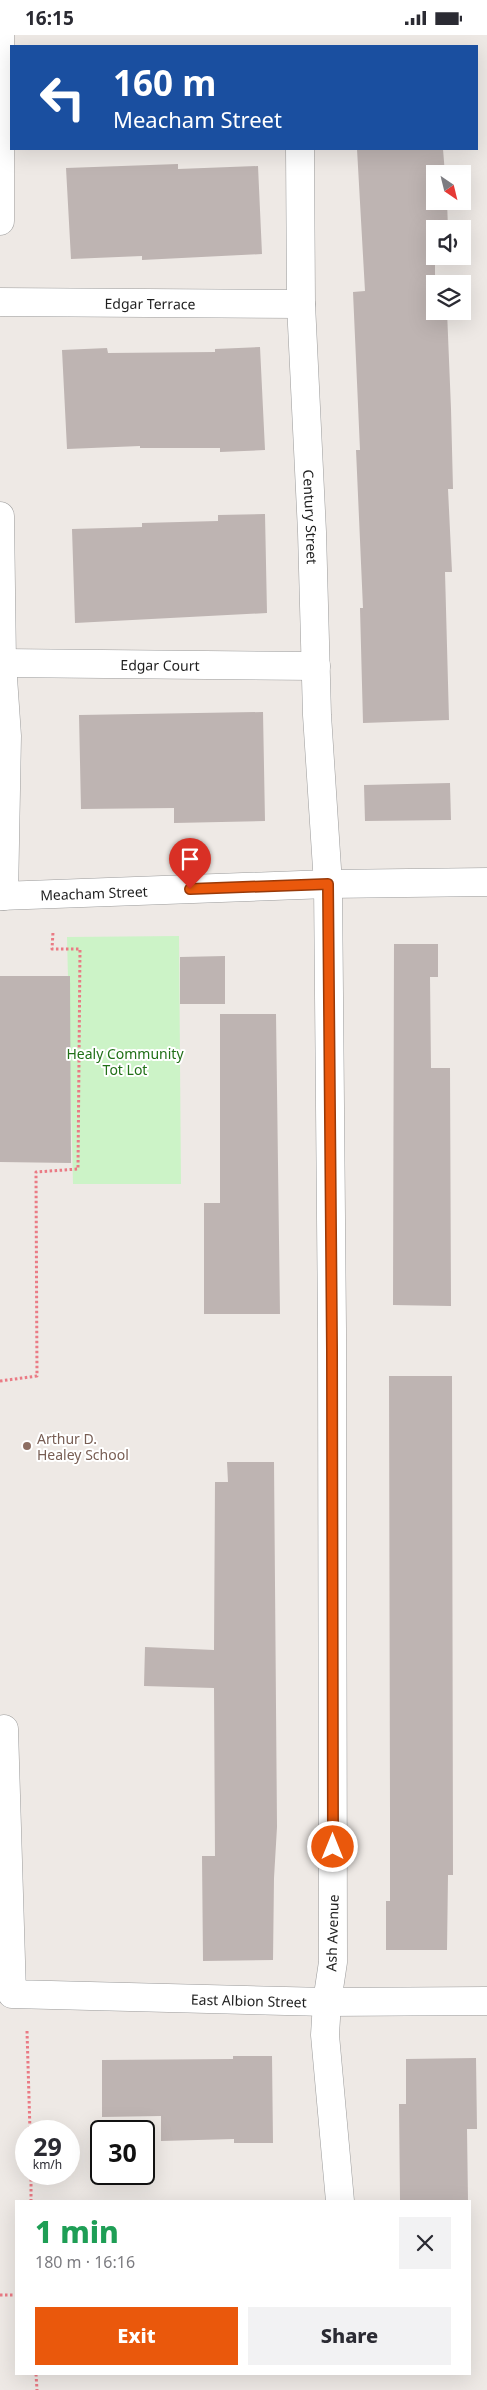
<!DOCTYPE html>
<html lang="en">
<head>
<meta charset="utf-8">
<style>
	body { margin:0; font-family:"Noto Sans",sans-serif; background:#f2f2f3; color:#2b2b33; height:100vh; display:flex; flex-direction:column; font-size:19px; white-space:nowrap }
	* { box-sizing:border-box; margin:0 }
	p { font-size:16px; color:#7c7c81 }
	.icon { flex:none; width:28px; height:28px; fill:none; stroke:currentColor; stroke-width:2; stroke-linecap:round; stroke-linejoin:round }
	.map { position:relative; flex:1; overflow:hidden }
	.panel { position:absolute; left:15px; top:2165px; width:456px; height:175px; display:flex; flex-direction:column; background:#fff; border-radius:0px; box-shadow:0 5px 20px #0002 }
	.panel>* { flex:none }
	.guide { position:absolute; left:10px; top:10px; width:468px; height:105px; border-radius:0px; box-shadow:0 5px 20px #0002; background:#1a4fa0; color:#fff; overflow:hidden }
	.needle { width:32px; rotate:145deg }
	.fabs { position:absolute; left:426px; top:130px; display:grid; gap:10px }
	.fabs a { display:grid; place-items:center; width:45px; height:45px; border-radius:0px; background:#fff; box-shadow:0 5px 20px #0002; font-size:25px }
	.speed { position:absolute; left:15px; top:2085px; display:flex; gap:10px; font-size:25px; font-weight:700; text-align:center }
	.speed>* { display:grid; place-content:center; width:65px; height:65px; border-radius:50%; background:#fff; box-shadow:0 5px 20px #0002; line-height:1 }
	.speed small { font-size:12px; font-weight:400 }
	.speed .limit { border:2px solid #111; border-radius:8px; background:#fff; color:#111 }
	.pin { position:absolute; display:grid; place-items:center; width:42px; height:42px; color:#fff; margin:-51px -21px; border-radius:50% 50% 50% 0; rotate:-45deg; box-shadow:0 0 5px #0007 }
	.pin .icon { rotate:45deg }
	.me { position:absolute; width:55px; margin:-28px; rotate:0deg; stroke-linejoin:round; filter:drop-shadow(0 0 4px #0008) }
	.turn { display:flex; align-items:center; gap:18px; height:105px; padding:0 20px; font-size:22px }
	.turn .icon { width:65px; height:65px; stroke-width:2.5 }
	.turn b { display:block; font-size:35px; line-height:42px }
	.round { display:grid; place-items:center; flex:none; width:52px; height:52px; border-radius:0px; background:#f2f2f3 }
	.head { display:flex; align-items:center; justify-content:space-between; height:85px; padding:0 20px }
	h1 { font-size:30px; font-weight:800; line-height:38px; color:#1e9e55 }
	.action { display:flex; gap:10px; margin-top:auto; padding:10px 20px }
	.action a { flex:1; height:58px; border-radius:0px; background:#ea580c; color:#fff; font-size:20px; font-weight:800; line-height:58px; text-align:center }
	.action a+a { background:#f2f2f3; color:#2b2b33 }
	.status { display:flex; justify-content:space-between; align-items:center; height:35px; padding:0 25px; background:#fff; direction:ltr }
	.status svg { height:14px; fill:currentColor }
	.map>svg:first-child { display:block }
	.park { fill:#ccf3c7 }
	.building { fill:#beb4b2 }
	.lines { fill:none; stroke-linecap:round; stroke-linejoin:round }
	.minor-casing { stroke:#9b9b9b; stroke-width:29 }
	.path { stroke:#ea7a84; stroke-width:3; stroke-dasharray:2.5 2.5; stroke-linecap:butt }
	.minor { stroke:#fff; stroke-width:28 }
	.route-casing { stroke:#983908; stroke-width:12 }
	.route { stroke:#ea580c; stroke-width:9 }
	.education-dot { fill:#8d6e63; stroke:#fff; stroke-width:2 }
	.labels { text-anchor:middle; dominant-baseline:central; stroke-width:4; stroke-linejoin:round; paint-order:stroke }
	.street-label { font-size:14px; fill:#1e1e1e; stroke:#fff }
	.park-label { font-size:14px; fill:#217018; stroke:#fff }
	.education-label { font-size:14px; fill:#785e54; stroke:#fff; text-anchor:start }
</style>
</head>
<body>
<div class="status"><b>16:15</b><svg viewBox="0 0 49 12"><path d="M0 12V9h3v3zM5 12V6h3v6zM10 12V3h3v9zM15 12V0h3v12zM26 1h20v11H26zM47 4h2v5h-2z"/></svg></div>
<div class="map">
<svg width="487" height="2355" viewBox="0 0 487 2355">
	<rect width="100%" height="100%" fill="#eee9e5"/>
	<path class="park" d="M179 901 181 1149H73L67 902Z"/>
	<g class="building">
		<path d="M357 114H443L445 139H435V166H447L448 194H435V276H447L451 374 453 454H448L452 537H445L449 685 363 688 360 573H363L356 415H360L353 257 365 256Z"/>
		<path d="M178 129V134L258 131 262 219 142 225V221L71 224 66 133Z"/>
		<path d="M260 312 265 415 220 417V413H140V411L67 414 62 315 107 313 108 318 215 317V314Z"/>
		<path d="M265 479 267 578 75 588 72 494 142 492V488L218 486V480Z"/>
		<path d="M263 677 265 786 174 788V773L81 774 79 680Z"/>
		<path d="M450 748 451 785 365 786 364 750Z"/>
		<path d="M394 909H438V942H430L431 1033H450L451 1271 393 1270Z"/>
		<path d="M225 921V969H180V922Z"/>
		<path d="M0 941H70L71 1128 0 1127Z"/>
		<path d="M220 979H276L280 1279H204V1168H220Z"/>
		<path d="M389 1341H452L453 1840H448L447 1915H386V1866H390V1777Z"/>
		<path d="M227 1427H274L277 1792 274 1843 273 1925 203 1926 202 1821H215L214 1653 144 1651 145 1612 214 1615 215 1447H228Z"/>
		<path d="M233 2021H272L273 2108H234V2104L161 2106V2081L102 2082V2025L233 2024Z"/>
		<path d="M476 2023 477 2094H467L468 2166H400L399 2069H406V2024Z"/>
	</g>
	<g class="lines">
		<defs>
			<g id="minor">
				<path id="s1" d="M300 114 301 269 312 497 317 680 328 849 332 1294 333 1927 327 1967 325 2000 340 2166"/>
				<path d="M0 186V0"/>
				<path id="s2" d="M0 267 301 269"/>
				<path d="M0 481 2 628 7 701 4 861"/>
				<path id="s3" d="M2 628 316 631"/>
				<path id="s4" d="M0 861 328 849 487 847"/>
				<path id="s5" d="M4 1694 12 1959 327 1967 487 1966"/>
			</g>
		</defs>
		<use href="#minor" class="minor-casing"/>
		<g class="path">
			<path d="M0 1346 37 1341 36 1137 78 1134 80 914H52L53 897"/>
			<path d="M27 1996 30 2096"/>
			<path d="M31 2139V2166"/>
			<path d="M0 2260H16"/>
			<path d="M36 2339 37 2355"/>
		</g>
		<use href="#minor" class="minor"/>
	</g>
	<g class="lines">
		<defs>
			<path id="route" d="M190 854 328 849 332 1314 333 1812"/>
		</defs>
		<use href="#route" class="route-casing"/>
		<use href="#route" class="route"/>
	</g>
	<circle class="education-dot" cx="27" cy="1411" r="5"/>
	<g class="labels">
		<g class="street-label">
			<text stroke="none"><textPath href="#s2" startOffset="150">Edgar Terrace</textPath></text>
			<text stroke="none"><textPath href="#s1" startOffset="368">Century Street</textPath></text>
			<text stroke="none"><textPath href="#s3" startOffset="158">Edgar Court</textPath></text>
			<text stroke="none"><textPath href="#s4" startOffset="94">Meacham Street</textPath></text>
			<text transform="translate(332 1898) rotate(-88)">Ash Avenue</text>
			<text stroke="none"><textPath href="#s5" startOffset="502">East Albion Street</textPath></text>
		</g>
		<g class="park-label">
			<text x="125" y="1018">Healy Community<tspan x="125" dy="16">Tot Lot</tspan></text>
		</g>
		<g class="education-label">
			<text x="37" y="1403">Arthur D.<tspan x="37" dy="16">Healey School</tspan></text>
		</g>
	</g>
</svg>
<div class="fabs">
<a><svg class="needle" viewBox="-14 -14 28 28"><path d="M0-13l5 13h-10z" fill="#e53935"/><path d="M0 13l5-13h-10z" fill="#7c7c81"/></svg></a>
<a><svg class="icon" aria-label="sound" viewBox="0 0 24 24"><path d="M4 9h4l5-4v14l-5-4H4zM17 9q2 3 0 6"/></svg></a>
<a><svg class="icon" aria-label="layers" viewBox="0 0 24 24"><path d="M12 4l9 5-9 5-9-5zM3 14l9 5 9-5"/></svg></a>
</div>
<div class="speed"><div>29<small>km/h</small></div><div class="limit">30</div></div>
<div class="pin" style="left:190px;top:854px;background:#d93025"><svg class="icon" aria-label="arrive" viewBox="0 0 24 24"><path d="M6 21V4h12l-3 4 3 4H6"/></svg></div>
<svg class="me" style="left:333px;top:1812px" viewBox="-20 -20 40 40"><circle r="17" fill="#ea580c" stroke="#fff" stroke-width="3"/><path d="M0-11L8 9 0 5-8 9z" fill="#fff"/></svg>
<div class="guide">
<div class="turn"><svg class="icon" aria-label="left" viewBox="0 0 24 24"><path d="M17 20v-9H6M10 6l-5 5 5 5"/></svg><div><b>160 m</b>Meacham Street</div></div>
</div>
<section class="panel">
<div class="head"><div><h1>1 min</h1><p>180 m · 16:16</p></div><a class="round"><svg class="icon" aria-label="close" viewBox="0 0 24 24"><path d="M6 6l12 12M18 6L6 18"/></svg></a></div>
<div class="action"><a>Exit</a><a>Share</a></div>
</section>
</div>
</body>
</html>
